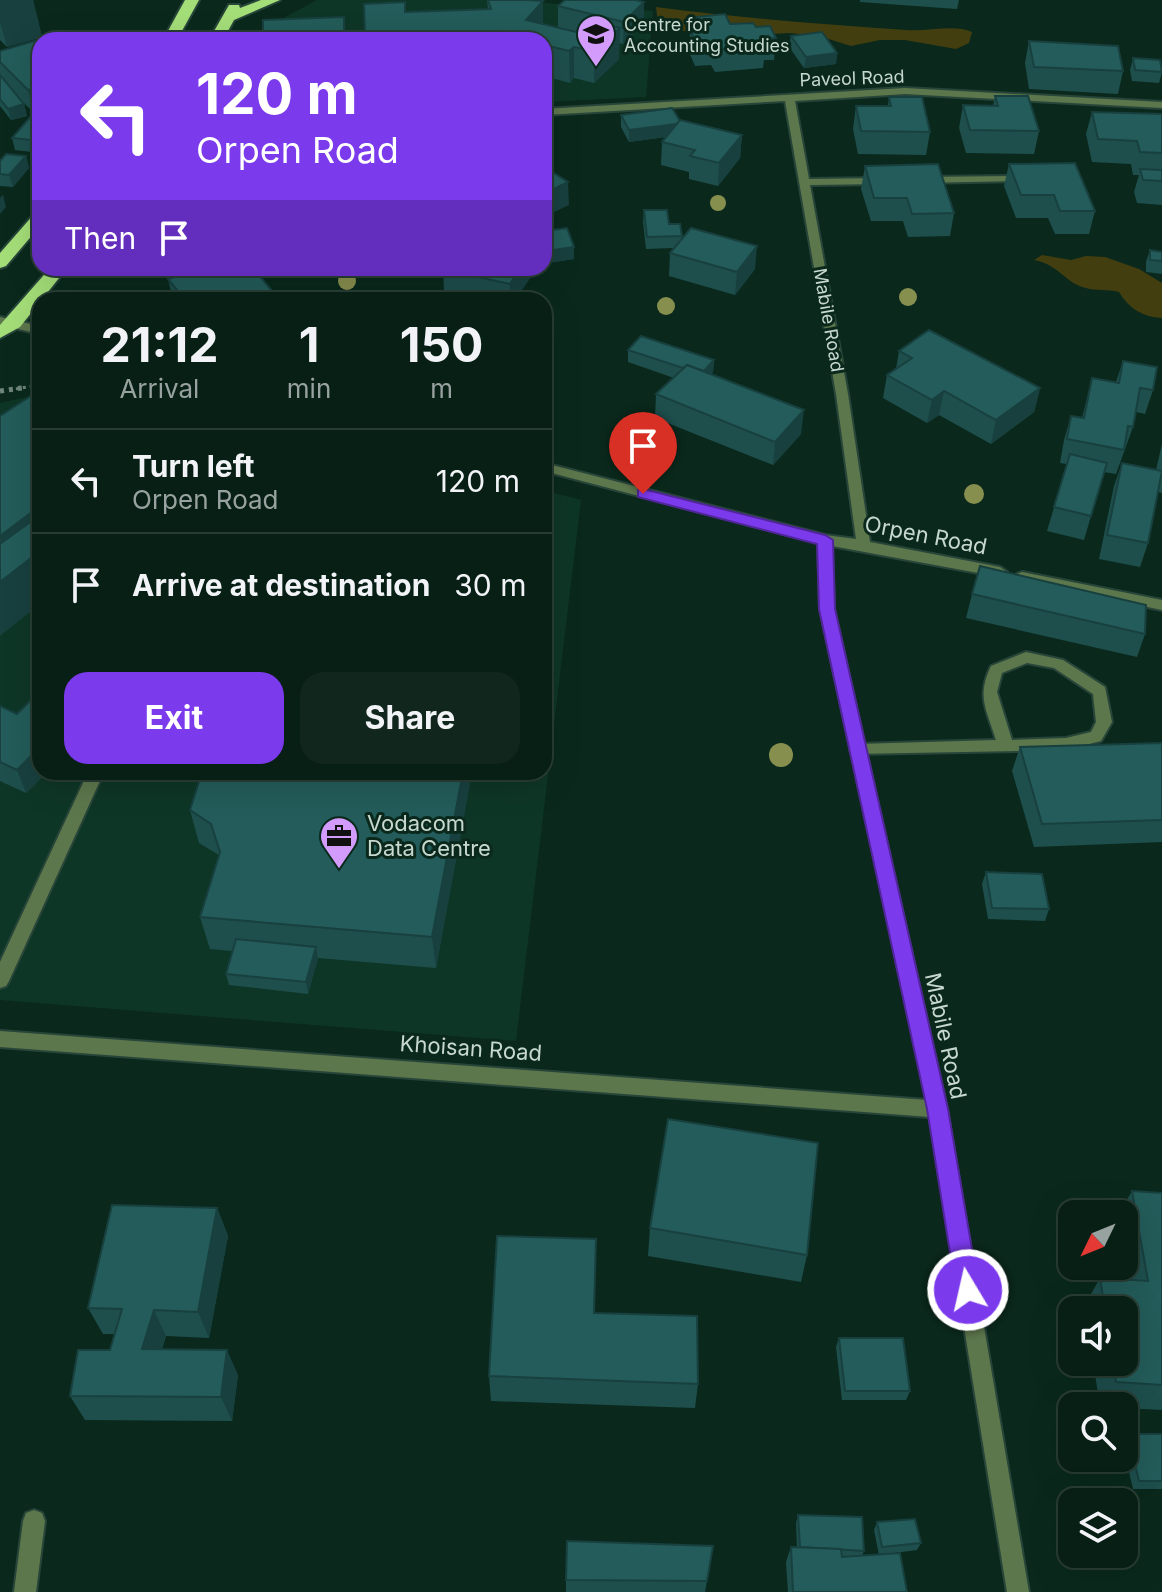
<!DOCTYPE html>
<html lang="en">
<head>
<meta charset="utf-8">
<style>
	body { margin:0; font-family:Inter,sans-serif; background:#11271e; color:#f1f3f6; height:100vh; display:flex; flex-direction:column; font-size:30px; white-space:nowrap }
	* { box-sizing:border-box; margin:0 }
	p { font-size:26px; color:#98a2a0 }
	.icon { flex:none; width:44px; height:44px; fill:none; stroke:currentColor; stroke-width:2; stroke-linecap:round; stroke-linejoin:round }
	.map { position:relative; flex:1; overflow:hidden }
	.sheet { position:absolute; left:32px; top:292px; width:520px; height:488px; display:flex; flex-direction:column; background:#081f15; border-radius:24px; box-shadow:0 8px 32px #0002,0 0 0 2px #293d34 }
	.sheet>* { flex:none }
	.hud { position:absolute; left:32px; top:32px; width:520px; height:244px; border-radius:24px; box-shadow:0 8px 32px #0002,0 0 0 2px #293d34; background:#7c3aed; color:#fff; overflow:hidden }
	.needle { width:52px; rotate:227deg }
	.controls { position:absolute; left:1058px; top:1200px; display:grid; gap:16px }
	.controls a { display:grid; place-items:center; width:80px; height:80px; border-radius:16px; background:#081f15; box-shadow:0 8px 32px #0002,0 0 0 2px #293d34; font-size:40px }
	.pin { position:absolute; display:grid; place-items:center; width:68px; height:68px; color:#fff; margin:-82px -34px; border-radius:50% 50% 50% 0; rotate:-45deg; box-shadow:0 0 8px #0007 }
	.pin .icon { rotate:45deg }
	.me { position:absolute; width:88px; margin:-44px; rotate:351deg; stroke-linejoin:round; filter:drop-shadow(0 0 6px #0008) }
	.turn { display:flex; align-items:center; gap:28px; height:168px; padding:0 32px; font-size:36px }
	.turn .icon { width:104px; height:104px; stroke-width:2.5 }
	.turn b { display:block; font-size:56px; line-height:68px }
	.then { display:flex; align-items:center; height:76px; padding:0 32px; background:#0003; gap:16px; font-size:30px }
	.eta { display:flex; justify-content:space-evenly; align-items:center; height:136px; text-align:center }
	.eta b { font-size:48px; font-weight:700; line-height:56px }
	.cta { display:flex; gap:16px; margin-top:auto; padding:16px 32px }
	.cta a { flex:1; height:92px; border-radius:24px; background:#7c3aed; color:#fff; font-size:32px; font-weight:700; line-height:92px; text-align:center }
	.cta a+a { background:#11271e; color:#f1f3f6 }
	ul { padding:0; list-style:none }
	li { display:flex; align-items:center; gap:24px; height:104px; padding:0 32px; border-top:2px solid #293d34 }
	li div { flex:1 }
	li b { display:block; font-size:30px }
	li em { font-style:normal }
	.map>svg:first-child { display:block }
	.built { fill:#0e3626 }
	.green { fill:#433e0f }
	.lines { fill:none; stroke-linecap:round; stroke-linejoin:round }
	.service-casing { stroke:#284539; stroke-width:4 }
	.minor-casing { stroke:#284539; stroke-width:4 }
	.trunk-casing { stroke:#284539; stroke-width:4 }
	.path-far1 { stroke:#6f867b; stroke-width:3; stroke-dasharray:3 4; stroke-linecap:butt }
	.path { stroke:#6f867b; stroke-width:5; stroke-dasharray:4 5; stroke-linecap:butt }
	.service { fill:#5d774c; fill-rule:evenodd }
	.minor { fill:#5d774c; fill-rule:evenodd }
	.trunk { fill:#a4de78; fill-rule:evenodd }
	.tree { fill:#878f4f }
	.wall { fill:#1e4f4d }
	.shaded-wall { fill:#18403f }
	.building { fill:#235c5a; stroke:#18403f; stroke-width:2 }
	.route { fill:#7c3aed; stroke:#51269a; stroke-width:2 }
	.labels { text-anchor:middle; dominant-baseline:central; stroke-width:6; stroke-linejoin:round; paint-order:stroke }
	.far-poi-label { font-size:18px; fill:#c7d8cf; stroke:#0a291c; text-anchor:start }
	.far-street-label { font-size:18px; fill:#c7d8cf; stroke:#0a291c }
	.street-label { font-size:22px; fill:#c7d8cf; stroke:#0a291c }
	.poi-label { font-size:22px; fill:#c7d8cf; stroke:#0a291c; text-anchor:start }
</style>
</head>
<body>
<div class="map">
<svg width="1162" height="1592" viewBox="0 0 1162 1592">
	<rect width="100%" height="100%" fill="#0a291c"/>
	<g class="built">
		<path d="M317 0H503L653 11 646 97 544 102V40H251L274 23Z"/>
		<path d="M40 394V772H544V490L581 500 516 1041 0 1000V403Z"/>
	</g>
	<g class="green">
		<path d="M656 7C739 18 822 24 906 30 927 32 954 24 972 32L969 43 956 49 905 40H880L851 46 819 36 789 33 732 36 692 33 658 24Z"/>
		<path d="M1042 255 1071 260 1086 256 1105 257 1139 269 1162 283V318C1143 317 1129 309 1119 292 1108 289 1096 291 1086 288 1066 284 1060 265 1034 260Z"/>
	</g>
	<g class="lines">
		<defs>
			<g id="service">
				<path d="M1026 652 1063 660 1105 687 1112 722 1101 741 1066 750 852 754 850 750 858 744 996 740C987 710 976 697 991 666ZM1027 663 1054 668 1093 694 1096 722 1091 732 1066 738 1012 740 997 692 1002 673Z"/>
				<path d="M88 772H104L9 981 6 986 0 988V962Z"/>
				<path d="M34 1510 42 1513 45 1521 36 1592H14L23 1521 26 1513Z"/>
			</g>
			<g id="minor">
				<path d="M905 88 1162 102V108L905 94 795 101 809 179 883 178 889 181 883 184 810 185 848 394 870 542 1000 567 1007 572 1000 577 832 546 834 609 947 1109 1029 1592H1007L930 1117 0 1047V1031L927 1100 820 609 818 543 544 471V463L825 535 856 539 836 394 785 101 544 115V109Z"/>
				<path d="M1013 176 1019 179 1017 181 922 183 916 180 922 177Z"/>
				<path d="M0 317 40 326V334L0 325Z"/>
				<path d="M1022 572 1162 600V610L1017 580 1015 577 1017 574Z"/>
			</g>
			<g id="trunk">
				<path d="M185 0H199L177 40H163Z"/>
				<path d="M261 0H280L234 20 223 40H209L229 5H239L240 8Z"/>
				<path d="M40 211V226L6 266 0 268V253L35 213Z"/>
				<path d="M50 268H67L20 327 0 338V325Z"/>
			</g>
		</defs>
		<use href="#service" class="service-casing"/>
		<use href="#minor" class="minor-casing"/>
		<use href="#trunk" class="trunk-casing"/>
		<path class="path-far1" d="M9 390 40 385"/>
		<path class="path" d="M0 391 22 388"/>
		<use href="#service" class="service"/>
		<use href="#minor" class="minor"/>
		<use href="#trunk" class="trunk"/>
	</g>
	<g class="tree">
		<circle cx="718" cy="203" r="8"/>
		<circle cx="347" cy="281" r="9"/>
		<circle cx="908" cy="297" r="9"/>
		<circle cx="666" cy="306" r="9"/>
		<circle cx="974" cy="494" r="10"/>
		<circle cx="781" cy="755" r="12"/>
	</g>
	<g class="wall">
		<path d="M0 0H33L42 37 7 47 0 40Z"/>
		<path d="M487 0H542L541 1 543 24 558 28V6L644 2V24L623 44 619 43V59L594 83 574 78 570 83 544 76V40H365L364 4 406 12 488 9Z"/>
		<path d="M860 0H959L957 9 860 2Z"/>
		<path d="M344 17 346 40H263V35Z"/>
		<path d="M696 17 730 24 756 27 776 38 774 60H764L763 68 715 72 711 65 695 66 689 52 690 30H695Z"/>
		<path d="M791 36 837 53 836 64 804 68 789 47Z"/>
		<path d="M40 40V111L34 113 16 95 24 104 27 116 11 120 0 106V51Z"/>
		<path d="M1029 41 1123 71 1118 94 1029 89 1025 63Z"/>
		<path d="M1133 58 1162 72 1159 83 1132 81 1130 70Z"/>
		<path d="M995 96 1039 131 1034 154 966 153 959 128 963 105 993 106Z"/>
		<path d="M889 97 930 132 926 155 858 154 853 129 856 106H888Z"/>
		<path d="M1092 112 1162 114V205L1137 203 1134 192 1139 175H1133L1131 164 1092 162 1086 134Z"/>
		<path d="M621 115 680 121 742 135 740 158 718 186 689 179V172L661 165 662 142 666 137 629 142 621 127Z"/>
		<path d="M40 116V153L15 150 12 138Z"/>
		<path d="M26 156 29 168 13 187 0 186V161Z"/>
		<path d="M1009 164 1095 211 1089 234H1055L1048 218H1016L1004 186Z"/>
		<path d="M865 166 954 213 950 236 908 237 903 221H871L861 189Z"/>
		<path d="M644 210 669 224H680L682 238 755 269 735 295 669 276 670 253 674 248 646 249 643 222Z"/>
		<path d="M544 231 574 259 547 263 545 257Z"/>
		<path d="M1150 250 1162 252V274L1146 272V262Z"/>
		<path d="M180 268 274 300H173L168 279 181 275Z"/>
		<path d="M443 268H532V275L515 300H478L444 293Z"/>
		<path d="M628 350 714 360 713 372 711 374 801 434 773 465 655 418 656 394 674 378 628 362Z"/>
		<path d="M899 351 1040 388 1034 412 991 444 939 415 927 423 883 398 887 375 896 369Z"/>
		<path d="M1123 361 1153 390 1145 414 1136 412 1133 427 1116 474 1104 472 1084 540 1047 531 1067 464 1060 463 1064 440 1071 416 1082 418 1092 378 1116 382Z"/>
		<path d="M1162 444V493L1158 492 1148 543 1140 567 1099 559 1114 486 1122 463 1156 470Z"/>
		<path d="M972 594 1145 634 1137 657 966 618Z"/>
		<path d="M0 706 40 772H47L26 793 0 781Z"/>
		<path d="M1162 743V842L1034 847 1012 771 1020 747Z"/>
		<path d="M472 772 436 968 318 958 308 994 229 985 226 974 232 951 210 949 200 917 219 855 199 843 190 810Z"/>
		<path d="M986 872 1049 909 1045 921 988 919 982 884Z"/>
		<path d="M1132 1191 1162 1193V1410L1124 1408V1406H1100L1093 1362H1124V1310H1085V1305L1100 1278 1127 1280 1124 1263V1214H1119Z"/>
		<path d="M217 1208 228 1236 209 1338 166 1336 162 1349 238 1375 232 1421 85 1420 70 1396 110 1350 115 1334H103L88 1308Z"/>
		<path d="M650 1228 807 1255 801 1282 648 1256Z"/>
		<path d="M595 1313 698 1384 695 1408 491 1401 489 1376Z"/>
		<path d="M839 1338 910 1391 906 1400H842L836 1347Z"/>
		<path d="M1128 1434H1162V1489H1133L1124 1451V1440Z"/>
		<path d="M798 1515 864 1551 862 1556 907 1592H788L786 1562 791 1547H797L796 1523Z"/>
		<path d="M877 1522 921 1543 917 1550 879 1555 874 1530Z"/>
		<path d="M566 1580 707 1581 705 1592H566Z"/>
	</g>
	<g class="shaded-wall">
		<path d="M0 0H33L42 37 7 47 0 22Z"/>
		<path d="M543 1V32L526 20Z"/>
		<path d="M644 2V24L623 44 624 22Z"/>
		<path d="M620 28 619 59 594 83V51Z"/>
		<path d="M574 47V78L570 83 569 51Z"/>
		<path d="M837 53 836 64 804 68 806 57Z"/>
		<path d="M40 87V111L34 113 28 90Z"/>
		<path d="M24 104 27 116 11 120 8 109Z"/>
		<path d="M681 123 680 135 629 142V130Z"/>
		<path d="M548 125 549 148 544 150V127Z"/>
		<path d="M742 135 740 158 718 186 719 163Z"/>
		<path d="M26 156 29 168 13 187 9 175Z"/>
		<path d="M568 182 569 205 544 217V194Z"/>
		<path d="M3 195 6 207 0 214V198Z"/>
		<path d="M757 246 755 269 735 295 737 272Z"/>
		<path d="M574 247V259L547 263V251Z"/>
		<path d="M520 268H532V275L515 300H510V284Z"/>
		<path d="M273 292 274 300H248Z"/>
		<path d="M714 360 713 372 700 387 701 374Z"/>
		<path d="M1040 388 1034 412 991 444 996 420Z"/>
		<path d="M944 391 939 415 927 423 932 400Z"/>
		<path d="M804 410 801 434 773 465 775 442Z"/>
		<path d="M40 506V604L0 636V536Z"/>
		<path d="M40 747V772H47L26 793 17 770Z"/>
		<path d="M463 772H472L436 968 432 937Z"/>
		<path d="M316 947 318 959 308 994 306 982Z"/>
		<path d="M217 1208 228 1236 209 1338 198 1312Z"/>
		<path d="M154 1310 166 1336 155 1374 142 1349Z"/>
		<path d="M227 1350 238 1375 232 1421 221 1397Z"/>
	</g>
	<g class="building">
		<path d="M488 0H528L543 1 526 20 580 33 593 21 620 28 594 51 574 47 569 51 544 45V40H524L508 36 513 32 502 31 505 40H369V36H365L364 4 405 2V12L491 9Z"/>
		<path d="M565 0H635L644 2 624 22 558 6Z"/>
		<path d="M725 14 730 24 753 23 756 27 770 26 776 38 762 39 765 45 716 50 712 43 697 44 690 30 702 29 696 17Z"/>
		<path d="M344 17V31L263 35V20Z"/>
		<path d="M822 32 837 53 806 57 791 36Z"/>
		<path d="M41 39 40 40V87L28 90 0 62V51Z"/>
		<path d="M1029 41 1118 46 1123 71 1034 67Z"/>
		<path d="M1133 58 1160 60 1162 72 1135 70Z"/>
		<path d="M0 75 24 104 8 109 0 99Z"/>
		<path d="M995 96H1028L1039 131 970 130 963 105 998 106Z"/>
		<path d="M889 97H922L930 132 861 131 856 106H891Z"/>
		<path d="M672 108 680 121 677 124 629 130 621 115Z"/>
		<path d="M1092 112 1162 114V153L1140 152 1137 141 1098 139Z"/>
		<path d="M32 115 40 116V141L12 138Z"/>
		<path d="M680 120 742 135 719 163 690 156 695 150 662 142Z"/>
		<path d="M6 154 26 156 9 175 0 174V161Z"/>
		<path d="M1075 163 1095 211H1060L1054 195H1021L1009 164Z"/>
		<path d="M938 164 954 213 912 214 907 198H874L865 166Z"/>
		<path d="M544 167 568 182 544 194Z"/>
		<path d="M1140 169 1162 170V181L1143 180Z"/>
		<path d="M644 210H667L669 224H680L682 236 647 237Z"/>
		<path d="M567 228 574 247 547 251 544 246V231Z"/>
		<path d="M691 228 757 246 737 272 670 253Z"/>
		<path d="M1150 250 1162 252V261L1150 260Z"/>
		<path d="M180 268H253L273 292 248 300H185L168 279 185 274Z"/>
		<path d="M443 268H520L510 284 442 269Z"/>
		<path d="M929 330 1040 388 996 420 944 391 932 400 887 375 912 358 899 351Z"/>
		<path d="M641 336 714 360 704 371 687 365 683 368 628 350Z"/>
		<path d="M1123 361 1157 367 1153 390 1140 388 1133 427 1128 426 1124 450 1067 439 1071 416 1084 418 1092 378 1119 383Z"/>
		<path d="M687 365 804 410 775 442 656 394Z"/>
		<path d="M40 390V506L0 536V416Z"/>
		<path d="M1070 454 1107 463 1091 516 1054 507Z"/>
		<path d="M1122 463 1162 471 1148 543 1107 535Z"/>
		<path d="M40 515V551L0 582V544Z"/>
		<path d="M980 566 1146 605 1145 634 972 594Z"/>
		<path d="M40 691V747L17 770 0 762V706L17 714Z"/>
		<path d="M1162 743V820L1042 824 1020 747Z"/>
		<path d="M202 772H463L432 937 200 917 220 852 211 824 190 810Z"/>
		<path d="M986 872 1042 874 1049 909 992 908Z"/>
		<path d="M236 939 316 947 306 982 226 974Z"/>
		<path d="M668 1119 818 1143 807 1255 650 1228Z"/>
		<path d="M1132 1191 1162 1193V1385L1116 1382 1113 1362H1124V1310H1105L1100 1278 1148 1281Z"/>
		<path d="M112 1205 217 1208 198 1312 154 1310 142 1349 227 1350 221 1397 70 1396 78 1350H110L122 1309 88 1308Z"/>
		<path d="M497 1236 596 1239 594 1313 697 1316 698 1384 489 1376Z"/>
		<path d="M839 1338H903L910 1391H845Z"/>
		<path d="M1128 1434H1162V1481H1139Z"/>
		<path d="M798 1515 862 1517 864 1551 800 1547Z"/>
		<path d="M915 1519 921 1543 882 1547 877 1522Z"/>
		<path d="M567 1541 713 1546 707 1581 566 1580Z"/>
		<path d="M791 1547 841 1549 842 1557 900 1553 907 1592H793Z"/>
	</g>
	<path class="route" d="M643 489 825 535 833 540 835 609 948 1109 979 1290 976 1298 968 1301 960 1298 956 1290 927 1109 819 609 817 544 638 497V490Z"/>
	<defs>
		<symbol id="university-pin" viewBox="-11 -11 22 30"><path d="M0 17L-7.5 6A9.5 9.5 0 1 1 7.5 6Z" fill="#d39cfc" stroke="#0a291c"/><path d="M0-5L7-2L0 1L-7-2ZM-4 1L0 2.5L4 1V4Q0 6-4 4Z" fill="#111"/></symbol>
		<symbol id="office-pin" viewBox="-11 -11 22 30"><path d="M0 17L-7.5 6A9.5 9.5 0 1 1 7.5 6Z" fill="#d39cfc" stroke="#0a291c"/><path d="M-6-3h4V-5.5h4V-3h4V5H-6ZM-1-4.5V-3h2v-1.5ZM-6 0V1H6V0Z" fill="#111"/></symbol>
	</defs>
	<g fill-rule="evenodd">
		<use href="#university-pin" x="574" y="12" width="44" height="60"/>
		<use href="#office-pin" x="317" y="814" width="44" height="60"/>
	</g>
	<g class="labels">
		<g class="far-poi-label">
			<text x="624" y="24">Centre for<tspan x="624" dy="21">Accounting Studies</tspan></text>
		</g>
		<g class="far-street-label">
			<text transform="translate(852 78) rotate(-2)">Paveol Road</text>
			<text transform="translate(829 320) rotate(80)">Mabile Road</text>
		</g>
		<g class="street-label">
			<text transform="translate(926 535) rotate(11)">Orpen Road</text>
			<text transform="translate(946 1036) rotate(78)">Mabile Road</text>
			<text transform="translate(471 1048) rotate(4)">Khoisan Road</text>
		</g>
		<g class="poi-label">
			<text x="367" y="823">Vodacom<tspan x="367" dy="25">Data Centre</tspan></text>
		</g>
	</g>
</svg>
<div class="controls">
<a><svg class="needle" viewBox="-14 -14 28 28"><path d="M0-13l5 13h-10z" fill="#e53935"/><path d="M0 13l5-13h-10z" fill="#98a2a0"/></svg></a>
<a><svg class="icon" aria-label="sound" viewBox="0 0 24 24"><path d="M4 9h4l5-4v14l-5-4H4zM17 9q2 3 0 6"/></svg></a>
<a><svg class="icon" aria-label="search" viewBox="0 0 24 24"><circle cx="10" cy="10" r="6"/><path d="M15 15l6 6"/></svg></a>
<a><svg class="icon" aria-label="layers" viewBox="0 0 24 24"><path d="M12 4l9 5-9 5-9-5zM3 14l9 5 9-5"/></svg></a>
</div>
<div class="pin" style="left:643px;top:494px;background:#d93025"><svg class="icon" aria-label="arrive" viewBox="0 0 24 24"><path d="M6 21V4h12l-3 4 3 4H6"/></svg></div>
<svg class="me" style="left:968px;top:1290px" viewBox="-20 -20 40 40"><circle r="17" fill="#7c3aed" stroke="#fff" stroke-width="3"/><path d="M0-11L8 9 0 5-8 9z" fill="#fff"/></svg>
<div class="hud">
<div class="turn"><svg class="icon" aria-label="left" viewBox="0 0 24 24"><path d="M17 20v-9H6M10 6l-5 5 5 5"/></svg><div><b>120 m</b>Orpen Road</div></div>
<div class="then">Then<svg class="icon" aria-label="arrive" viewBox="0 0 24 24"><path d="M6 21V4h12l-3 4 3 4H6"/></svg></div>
</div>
<section class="sheet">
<div class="eta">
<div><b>21:12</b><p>Arrival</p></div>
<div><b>1</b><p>min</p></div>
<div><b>150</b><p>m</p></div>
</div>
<ul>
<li><svg class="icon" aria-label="left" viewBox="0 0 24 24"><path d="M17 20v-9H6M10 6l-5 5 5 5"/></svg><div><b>Turn left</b><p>Orpen Road</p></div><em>120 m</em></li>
<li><svg class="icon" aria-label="arrive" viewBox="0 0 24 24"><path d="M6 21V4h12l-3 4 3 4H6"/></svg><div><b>Arrive at destination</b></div><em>30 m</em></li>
</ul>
<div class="cta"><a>Exit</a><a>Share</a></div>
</section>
</div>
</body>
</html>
